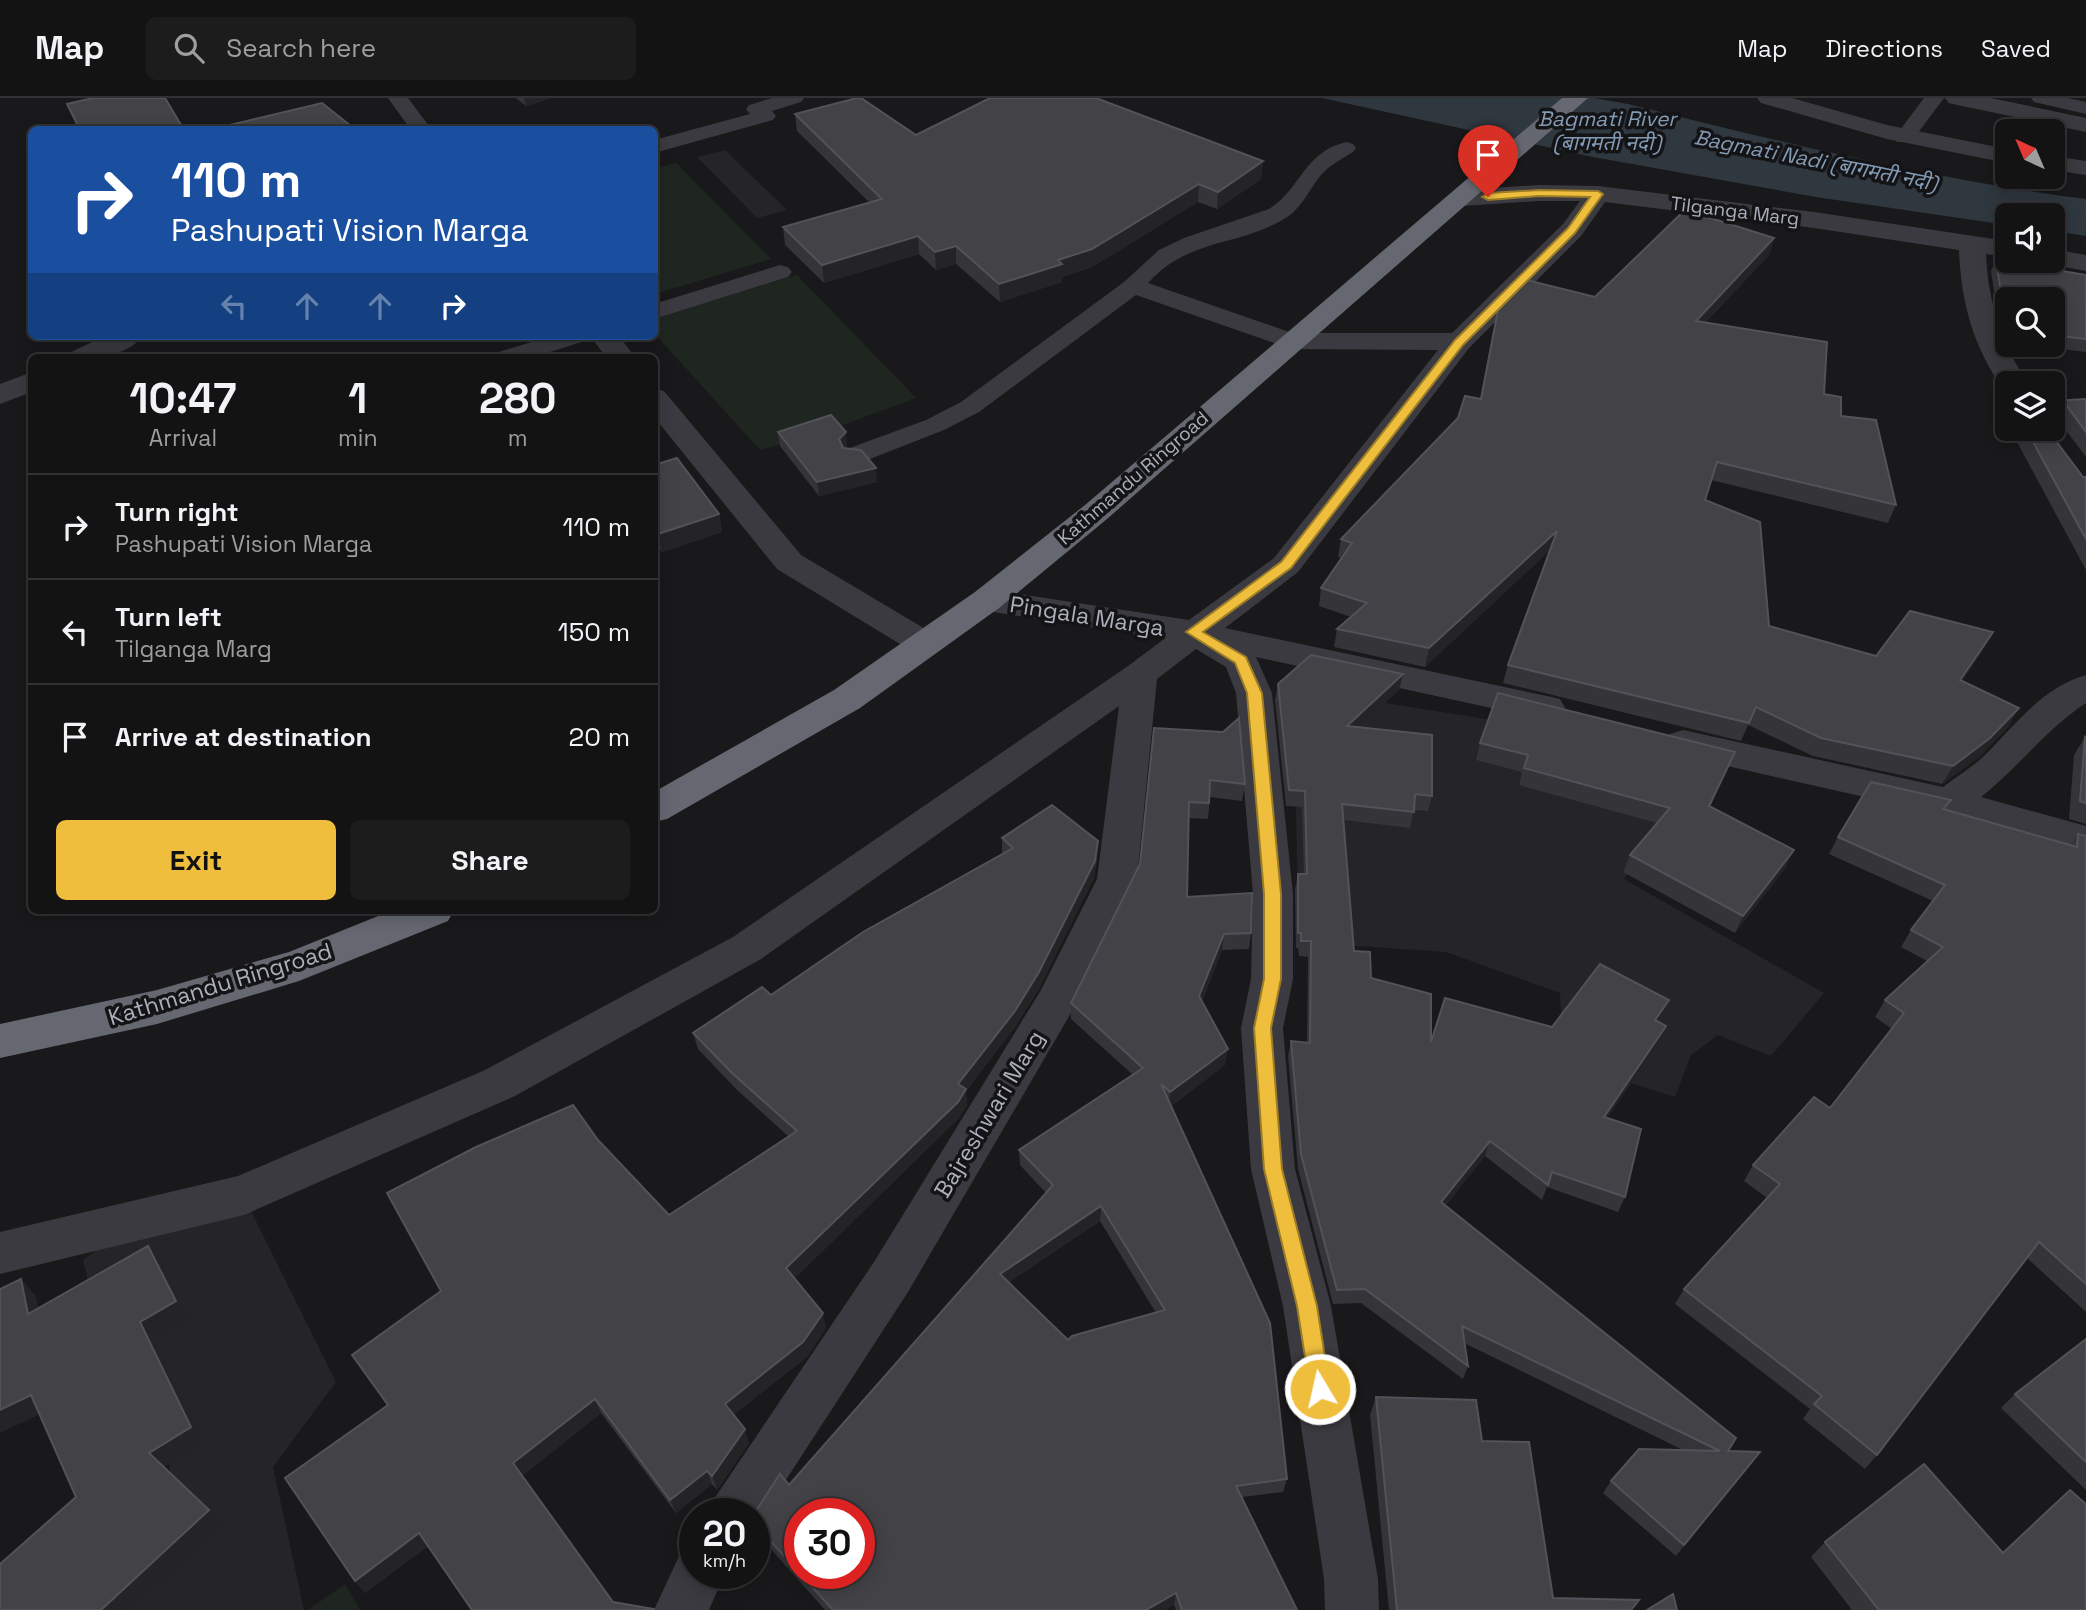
<!DOCTYPE html>
<html lang="en">
<head>
<meta charset="utf-8">
<style>
	body { margin:0; font-family:"Space Grotesk","Noto Sans Devanagari",sans-serif; background:#1c1c1d; color:#f1f3f6; height:100vh; display:flex; flex-direction:column; font-size:26px; white-space:nowrap }
	* { box-sizing:border-box; margin:0 }
	p { font-size:23px; color:#9d9ea0 }
	.icon { flex:none; width:38px; height:38px; fill:none; stroke:currentColor; stroke-width:2; stroke-linecap:round; stroke-linejoin:round }
	.map { position:relative; flex:1; overflow:hidden }
	.side { position:absolute; left:28px; top:256px; width:630px; height:560px; display:flex; flex-direction:column; background:#131314; border-radius:10px; box-shadow:0 4px 18px #0003,0 0 0 2px #323234 }
	.side>* { flex:none }
	.guide { position:absolute; left:28px; top:28px; width:630px; height:214px; border-radius:10px; box-shadow:0 4px 18px #0003,0 0 0 2px #323234; background:#1a4fa0; color:#fff; overflow:hidden }
	.needle { width:46px; rotate:316deg }
	.controls { position:absolute; left:1995px; top:21px; display:grid; gap:14px }
	.controls a { display:grid; place-items:center; width:70px; height:70px; border-radius:10px; background:#131314; box-shadow:0 4px 18px #0003,0 0 0 2px #323234; font-size:35px }
	.speed { position:absolute; left:679px; top:1400px; display:flex; gap:14px; font-size:35px; font-weight:700; text-align:center }
	.speed>* { display:grid; place-content:center; width:91px; height:91px; border-radius:50%; background:#131314; box-shadow:0 4px 18px #0003,0 0 0 2px #323234; line-height:1 }
	.speed small { font-size:18px; font-weight:400 }
	.speed .limit { border:10px solid #d22; background:#fff; color:#111 }
	.pin { position:absolute; display:grid; place-items:center; width:60px; height:60px; color:#fff; margin:-72px -30px; border-radius:50% 50% 50% 0; rotate:-45deg; box-shadow:0 0 7px #0007 }
	.pin .icon { rotate:45deg }
	.me { position:absolute; width:77px; margin:-38px; rotate:351deg; stroke-linejoin:round; filter:drop-shadow(0 0 5px #0008) }
	.turn { display:flex; align-items:center; gap:24px; height:147px; padding:0 28px; font-size:32px }
	.turn .icon { width:91px; height:91px; stroke-width:2.5 }
	.turn b { display:block; font-size:49px; line-height:60px }
	.lanes { display:flex; align-items:center; height:66px; padding:0 28px; background:#0003; justify-content:center; gap:35px; direction:ltr }
	.lanes .off { opacity:.35 }
	.eta { display:flex; justify-content:space-evenly; align-items:center; height:119px; text-align:center }
	.eta b { font-size:42px; font-weight:800; line-height:49px }
	.button { display:flex; gap:14px; margin-top:auto; padding:14px 28px }
	.button a { flex:1; height:80px; border-radius:10px; background:#efbe3c; color:#111; font-size:28px; font-weight:800; line-height:80px; text-align:center }
	.button a+a { background:#1c1c1d; color:#f1f3f6 }
	ul { padding:0; list-style:none }
	li { display:flex; align-items:center; gap:21px; height:105px; padding:0 28px; border-top:2px solid #323234 }
	li div { flex:1 }
	li b { display:block; font-size:26px }
	li em { font-style:normal }
	header { display:flex; align-items:center; gap:42px; box-sizing:border-box; height:98px; padding:0 35px; background:#131314; border-bottom:2px solid #323234 }
	header strong { font-size:33px }
	nav { display:flex; gap:38px; margin-inline-start:auto; font-size:24px }
	.search { width:490px; height:63px; background:#1c1c1d; display:flex; align-items:center; gap:18px; box-sizing:border-box; padding:0 24px; border-radius:10px; color:#9d9ea0; font-size:26px }
	.map>svg:first-child { display:block }
	.built { fill:#252528 }
	.green { fill:#1f2620 }
	.water { fill:#2f373f }
	.lines { fill:none; stroke-linecap:round; stroke-linejoin:round }
	.lane { fill:#3a3a40; fill-rule:evenodd }
	.street { fill:#3a3a40; fill-rule:evenodd }
	.highway { fill:#666871; fill-rule:evenodd }
	.wall { fill:#353539; fill-rule:evenodd }
	.shaded-wall { fill:#242427 }
	.building { fill:#424247; stroke:#525359; stroke-width:2; fill-rule:evenodd }
	.route { fill:#efbe3c; stroke:#9b7c27; stroke-width:2 }
	.labels { text-anchor:middle; dominant-baseline:central; stroke-width:7; stroke-linejoin:round; paint-order:stroke }
	.far-street-label { font-size:19px; fill:#abafba; stroke:#141416 }
	.far-water-label { font-size:21px; font-style:italic; fill:#839ab4; stroke:#141416 }
	.street-label { font-size:23px; fill:#abafba; stroke:#141416 }
</style>
</head>
<body>
<header>
<strong>Map</strong>
<div class="search"><svg class="icon" aria-label="search" viewBox="0 0 24 24"><circle cx="10" cy="10" r="6"/><path d="M15 15l6 6"/></svg>Search here</div>
<nav><a>Map</a><a>Directions</a><a>Saved</a></nav>
</header>
<div class="map">
<svg width="2086" height="1512" viewBox="0 0 2086 1512">
	<rect width="100%" height="100%" fill="#19191b"/>
	<g class="built">
		<path d="M725 52 787 112 757 120 697 59Z"/>
		<path d="M1298 591 1561 633 1678 663 1663 733 1624 781 1824 895 1771 958 1718 937 1691 957 1675 999 1563 964 1560 895 1446 854 1299 844 1294 626Z"/>
		<path d="M244 1099 336 1284 273 1369 304 1512H0L172 1395 167 1340 100 1234 83 1162 106 1145Z"/>
	</g>
	<g class="green">
		<path d="M676 65 771 161 655 196V70Z"/>
		<path d="M797 177 916 300 832 331 760 352 655 236V220Z"/>
		<path d="M345 1486 360 1512H308Z"/>
	</g>
	<path class="water" d="M1322 0H1594L1628 6C1777 43 1934 82 2086 101V138L2053 133V117H2007V127L1816 99 1593 59Z"/>
	<g class="lines">
		<g class="lane">
			<path d="M388 0H408L432 32H411Z"/>
			<path d="M772 0H804L801 4 772 13 776 18 773 22 654 55V42L750 16 746 11 749 7Z"/>
			<path d="M1924 0H1944L1911 44H1897L1894 40Z"/>
			<path d="M2031 0H2068L2086 4V16L2034 4Z"/>
			<path d="M1346 44 1353 46 1356 50 1353 54C1342 61 1331 66 1322 76 1309 91 1302 111 1284 121 1237 149 1190 139 1148 185L1301 238 1304 243 1301 248 1292 250 1283 248 1136 197 979 314 944 332 865 363 856 365 847 363 843 357 847 351 926 322 961 304 1124 184 1159 152 1184 140 1269 111C1301 91 1304 54 1346 44Z"/>
			<path d="M780 167 788 169 792 174 788 179 654 221V206Z"/>
			<path d="M551 238H588L585 243 534 259H496L499 254Z"/>
		</g>
		<g class="street">
			<path d="M1757 0H1792L1887 27 2007 51V65L1887 41 1761 5Z"/>
			<path d="M1945 0H1991L2086 20V34L1957 7 1949 5Z"/>
			<path d="M2053 58 2086 63V77L2053 72Z"/>
			<path d="M1539 87 1598 88 1814 114 2007 143V159L1986 156C1988 203 2001 245 2028 285H2007V292L2003 291C1973 248 1961 204 1959 152L1814 130 1605 104 1581 138 1469 250 1298 474 1225 530 1547 598 1560 601 1565 610 1560 619 1547 622 1256 559 1272 595 1293 796V881L1283 930 1295 1071 1331 1208 1378 1481 1379 1512H1325L1324 1481 1283 1208 1251 1071 1241 930 1251 881 1253 796 1236 595 1226 569 1196 551 1157 581 1137 781 1071 915 908 1194 754 1431V1416H708L716 1398 874 1164 1041 892 1097 781 1119 608 761 861 515 998 244 1117 0 1176V1134L238 1078 485 972 733 839 1128 568 1164 541 987 513 975 510 970 502 975 494 987 491 1189 522 1274 460 1438 252 1292 251 1282 249 1278 243 1282 237 1292 235H1452L1563 126 1580 103H1539L1462 108 1453 105 1449 100 1453 95 1462 92Z"/>
			<path d="M2053 151 2086 157V173L2044 165 2042 163H2053Z"/>
			<path d="M105 238H142C127 260 93 259 69 259L73 253Z"/>
			<path d="M590 238H619L635 259H606Z"/>
			<path d="M32 274V294L0 306V286Z"/>
			<path d="M654 290 664 293 801 457 937 538 942 546 937 554 925 557 913 554 777 471 654 319Z"/>
			<path d="M2086 577V605C2046 631 2018 670 1981 699L2086 728V756L1949 718 1683 658 1670 654 1665 645 1670 636 1683 632 1943 689C1957 678 1973 669 1986 656 2016 626 2043 589 2086 577Z"/>
			<path d="M695 1450V1475H725L709 1512H654L680 1456Z"/>
		</g>
		<g class="highway">
			<path d="M1562 0H1588L1107 421 999 510 860 610 667 721 654 724V694L834 592 975 494 1085 407Z"/>
			<path d="M393 812H454L448 823 299 883 157 926 0 960V926L157 892 289 854Z"/>
		</g>
	</g>
	<g class="wall">
		<path d="M516 0H551L526 8Z"/>
		<path d="M795 16 916 37 1263 63 1261 81 1217 111 1198 104 1092 169 1062 179V184L1000 204 956 166 936 172 919 156 824 185 785 147 783 129 869 104 797 33Z"/>
		<path d="M1774 140 1769 157 1705 225 1824 296 1841 318 1896 407 1888 425 1711 382 1705 402 1769 528 1876 558 1983 552 1962 583 2009 628 1979 659 1942 686 1813 658 1748 627 1741 643 1503 585 1508 567 1549 453 1425 569 1334 549 1337 531 1351 519 1319 508 1321 490 1341 460 1338 459 1341 441 1480 301 1595 199Z"/>
		<path d="M1996 162 2086 177V254L2030 247H2053V201H2007V240L1996 206 1991 173Z"/>
		<path d="M2086 301V359L2059 323 2054 321 2053 324V303Z"/>
		<path d="M2010 331H2047L2083 379H2086V472Z"/>
		<path d="M778 334 847 348 845 350 877 384 819 398 780 348Z"/>
		<path d="M654 367 719 416 722 434 662 454 654 443Z"/>
		<path d="M1403 576 1399 592 1360 629 1432 698 1428 713 1414 712 1410 730 1344 722 1354 853 1371 880 1431 944 1552 929 1669 902 1662 918 1658 923 1666 928 1659 944 1607 1020 1625 1099 1618 1114 1547 1089 1542 1102 1485 1058 1446 1107 1728 1353 1760 1354 1676 1458 1603 1395 1611 1383 1683 1352 1464 1245 1468 1268 1463 1281 1361 1205 1333 1206 1298 1071 1288 958 1291 943 1307 945 1308 859 1299 858 1298 850H1296L1295 792 1298 776H1304L1302 709 1286 708 1275 602 1278 586Z"/>
		<path d="M1154 630 1245 686 1242 703 1210 699 1208 721 1188 720 1187 799 1251 835 1249 851 1222 852 1202 903 1225 967 1171 1008 1287 1381 1283 1394 1242 1399 1297 1512H1176L1174 1507 1165 1512H825L755 1433 754 1416 789 1387 1046 1095 1020 1067 1019 1052 1133 977 1071 921V905L1140 766ZM1100 1123 1156 1215 1068 1242 1009 1184Z"/>
		<path d="M2085 639 2086 640V726L2069 721 2074 657Z"/>
		<path d="M1480 645 1735 654 1710 709 1786 769 1735 835 1623 774 1630 757 1657 725 1519 687 1522 674 1476 662Z"/>
		<path d="M1951 702 1945 712 2070 747 2078 736 2086 738V1214L2027 1160 1877 1357 1865 1371 1803 1321 1810 1311 1675 1206 1684 1191 1767 1100 1744 1083 1753 1067 1830 1010 1892 931 1875 919 1885 902 1927 863 1901 849 1911 832 1933 803 1829 756 1838 739Z"/>
		<path d="M1002 740 1097 760 1094 780 1039 891 1015 929 966 993 967 1007 959 1020 795 1180 826 1230 807 1259 733 1317 749 1345 717 1392 712 1386 676 1415 601 1315 522 1378 613 1504 655 1512H472L428 1448 365 1495 355 1483 387 1307 352 1257 441 1193 598 1042 669 1117 789 1039 736 991 698 951 693 935 771 897 1002 756Z"/>
		<path d="M2086 1241V1392L2001 1310 2015 1296Z"/>
		<path d="M1376 1299 1482 1343 1553 1500 1631 1512H1389L1370 1317Z"/>
		<path d="M2070 1392 2086 1512H1852L1811 1459 1825 1444 2002 1455Z"/>
	</g>
	<g class="shaded-wall">
		<path d="M524 0H551L526 8Z"/>
		<path d="M1263 63 1261 81 1217 111 1218 94Z"/>
		<path d="M1199 86 1198 104 1092 169 1062 179V184L1000 204 999 186Z"/>
		<path d="M918 138 919 156 824 185 822 167Z"/>
		<path d="M1774 140 1769 157 1690 241 1696 223Z"/>
		<path d="M956 148V166L936 172 935 154Z"/>
		<path d="M846 334 847 348 841 356 839 341Z"/>
		<path d="M876 370 877 384 819 398 817 384Z"/>
		<path d="M719 416 722 434 662 454 658 436Z"/>
		<path d="M1557 433 1551 451 1425 569 1429 550Z"/>
		<path d="M1993 534 1983 552 1950 600 1960 582Z"/>
		<path d="M1403 576 1399 592 1344 644 1347 628Z"/>
		<path d="M2019 610 2009 628 1979 659 1942 686 1953 668Z"/>
		<path d="M1098 743 1094 780 1039 891 1015 929 966 993 967 1007 959 1020 790 1185 786 1170 958 986Z"/>
		<path d="M1794 752 1786 769 1735 835 1743 818Z"/>
		<path d="M1224 836 1222 852 1197 914 1199 898Z"/>
		<path d="M1669 902 1662 918 1648 937 1655 922Z"/>
		<path d="M1666 928 1659 944 1598 1034 1604 1019Z"/>
		<path d="M1228 951 1225 967 1168 1010 1170 994Z"/>
		<path d="M1490 1043 1485 1058 1437 1118 1441 1104Z"/>
		<path d="M1101 1108 1100 1123 1001 1190 1000 1176Z"/>
		<path d="M148 1148 161 1165 189 1220 153 1241 205 1344 163 1370 149 1355 140 1224Z"/>
		<path d="M21 1181 36 1198 43 1232 28 1216Z"/>
		<path d="M823 1215 826 1230 807 1259 729 1320 725 1306Z"/>
		<path d="M31 1297 47 1313 0 1335V1312Z"/>
		<path d="M595 1301 601 1315 521 1379 513 1365Z"/>
		<path d="M745 1331 749 1345 717 1392 712 1378Z"/>
		<path d="M1760 1354 1751 1366 1676 1458 1684 1447Z"/>
		<path d="M707 1373 712 1386 676 1415 670 1402Z"/>
		<path d="M209 1412 222 1427 131 1512H101Z"/>
		<path d="M419 1435 429 1448 365 1495 355 1483Z"/>
		<path d="M1176 1495 1174 1507 1165 1512H1146Z"/>
	</g>
	<g class="building">
		<path d="M93 0H165L184 32H80L67 6Z"/>
		<path d="M857 0H861L916 37 990 0H1096L1263 63 1218 94 1199 86 1092 151 1058 162 1062 166 999 186 956 148 935 154 918 138 822 167 783 129 882 101 795 16Z"/>
		<path d="M322 5 356 32H209Z"/>
		<path d="M1685 112 1774 140 1696 223 1827 244 1824 296 1841 299V318L1876 322 1896 407 1717 364 1705 402 1760 424 1769 528 1876 558 1910 513 1993 534 1960 582 2019 610 1990 640 1953 668 1821 640 1756 609 1749 625 1508 567 1557 433 1429 550 1337 531 1367 505 1321 490 1352 445 1341 441 1458 320 1465 298 1481 301 1498 212 1527 182 1595 199Z"/>
		<path d="M1996 162 2086 177V241L2053 237V201H2007V213L2001 195Z"/>
		<path d="M2086 301V334L2067 308 2059 306 2058 313 2053 314V303Z"/>
		<path d="M831 317 846 334 839 341 843 350 861 352 876 370 817 384 778 334Z"/>
		<path d="M2026 331H2047L2083 379H2086V441Z"/>
		<path d="M677 360 719 416 658 436 654 431V367Z"/>
		<path d="M1311 557 1403 576 1347 628 1432 637V698L1415 696 1414 714 1342 706 1354 853 1370 854 1371 880 1431 896V944L1445 900 1552 929 1600 866 1669 902 1655 922 1666 928 1604 1019 1641 1031 1625 1099 1552 1074 1548 1087 1490 1043 1441 1104 1736 1340 1728 1353 1760 1354 1684 1447 1611 1383 1639 1351 1720 1353 1462 1228 1468 1268 1365 1191 1337 1192 1301 1056 1291 943 1310 945 1311 843H1301V835H1298V776H1307L1305 693 1289 692 1278 586Z"/>
		<path d="M1498 595 1735 654 1709 708 1794 752 1743 818 1630 757 1670 710 1524 670 1528 657 1480 645Z"/>
		<path d="M1239 620 1245 686 1210 682 1209 705 1189 704 1187 799 1252 795 1251 835 1224 836 1199 898 1228 951 1170 994 1161 986 1270 1225 1287 1381 1236 1388 1297 1512H1182L1176 1495 1146 1512H833L754 1425V1416L780 1376 789 1387 1053 1087 1019 1052 1143 970 1071 905 1140 766 1154 630 1223 634ZM1101 1108 1165 1212 1072 1238 1068 1242 1000 1176ZM800 1416H859V1475H800Z"/>
		<path d="M2085 639 2086 640V705L2080 703Z"/>
		<path d="M1871 684 1951 702 1943 711 2077 749 2078 736 2086 738V1186L2039 1144 1877 1357 1814 1306 1822 1298 1684 1191 1780 1086 1753 1067 1814 999 1830 1010 1904 915 1885 902 1943 849 1911 832 1945 787 1838 739Z"/>
		<path d="M1052 707 1098 743 1095 763 1039 874 1015 913 958 986 966 991 958 1004 786 1170 823 1215 803 1244 725 1306 745 1331 712 1378 707 1373 670 1402 595 1301 513 1365 613 1504 654 1511V1512H472L419 1435 355 1483 285 1380 388 1307 352 1257 441 1193 387 1095 476 1049 573 1007 598 1042 669 1117 797 1033 732 975 693 935 762 889 771 897 863 834 1013 750 1002 740Z"/>
		<path d="M148 1148 176 1203 140 1224 191 1329 149 1355 209 1412 101 1512H0V1466L76 1399 31 1297 0 1312V1191L21 1181 28 1216Z"/>
		<path d="M2086 1241V1364L2015 1296Z"/>
		<path d="M1376 1299 1476 1302 1482 1343 1529 1344 1553 1500 1639 1502 1631 1512H1397Z"/>
		<path d="M1924 1366 2003 1455 2070 1392 2086 1406V1512H1879L1825 1444Z"/>
		<path d="M1673 1496 1677 1512H1647Z"/>
	</g>
	<path class="route" d="M1539 92 1598 93 1603 96 1575 135 1463 247 1291 470 1203 534 1246 559 1262 595 1281 796V881L1271 930 1282 1071 1317 1208 1330 1291 1327 1298 1320 1300 1313 1298 1310 1291 1297 1208 1264 1071 1254 930 1264 881V796L1247 595 1235 565 1186 534 1281 464 1455 242 1568 130 1590 99 1539 98 1488 102 1482 99 1488 95Z"/>
	<g class="labels">
		<g class="far-street-label">
			<text transform="translate(1735 113) rotate(7)">Tilganga Marg</text>
			<text transform="translate(1133 380) rotate(-41)">Kathmandu Ringroad</text>
		</g>
		<g class="far-water-label">
			<text x="1607" y="20">Bagmati River<tspan x="1607" dy="24">(बागमती नदी)</tspan></text>
			<text transform="translate(1816 62) rotate(11)">Bagmati Nadi (बागमती नदी)</text>
		</g>
		<g class="street-label">
			<text transform="translate(1087 518) rotate(9)">Pingala Marga</text>
			<text transform="translate(220 886) rotate(-17)">Kathmandu Ringroad</text>
			<text transform="translate(989 1016) rotate(-59)">Bajreshwari Marg</text>
		</g>
	</g>
</svg>
<div class="controls">
<a><svg class="needle" viewBox="-14 -14 28 28"><path d="M0-13l5 13h-10z" fill="#e53935"/><path d="M0 13l5-13h-10z" fill="#9d9ea0"/></svg></a>
<a><svg class="icon" aria-label="sound" viewBox="0 0 24 24"><path d="M4 9h4l5-4v14l-5-4H4zM17 9q2 3 0 6"/></svg></a>
<a><svg class="icon" aria-label="search" viewBox="0 0 24 24"><circle cx="10" cy="10" r="6"/><path d="M15 15l6 6"/></svg></a>
<a><svg class="icon" aria-label="layers" viewBox="0 0 24 24"><path d="M12 4l9 5-9 5-9-5zM3 14l9 5 9-5"/></svg></a>
</div>
<div class="speed"><div>20<small>km/h</small></div><div class="limit">30</div></div>
<div class="pin" style="left:1488px;top:99px;background:#d93025"><svg class="icon" aria-label="arrive" viewBox="0 0 24 24"><path d="M6 21V4h12l-3 4 3 4H6"/></svg></div>
<svg class="me" style="left:1320px;top:1291px" viewBox="-20 -20 40 40"><circle r="17" fill="#efbe3c" stroke="#fff" stroke-width="3"/><path d="M0-11L8 9 0 5-8 9z" fill="#fff"/></svg>
<div class="guide">
<div class="turn"><svg class="icon" aria-label="right" viewBox="0 0 24 24"><path d="M7 20v-9h11M14 6l5 5-5 5"/></svg><div><b>110 m</b>Pashupati Vision Marga</div></div>
<div class="lanes"><svg class="icon off" aria-label="left" viewBox="0 0 24 24"><path d="M17 20v-9H6M10 6l-5 5 5 5"/></svg><svg class="icon off" aria-label="ahead" viewBox="0 0 24 24"><path d="M12 20V5M6 11l6-6 6 6"/></svg><svg class="icon off" aria-label="ahead" viewBox="0 0 24 24"><path d="M12 20V5M6 11l6-6 6 6"/></svg><svg class="icon" aria-label="right" viewBox="0 0 24 24"><path d="M7 20v-9h11M14 6l5 5-5 5"/></svg></div>
</div>
<section class="side">
<div class="eta">
<div><b>10:47</b><p>Arrival</p></div>
<div><b>1</b><p>min</p></div>
<div><b>280</b><p>m</p></div>
</div>
<ul>
<li><svg class="icon" aria-label="right" viewBox="0 0 24 24"><path d="M7 20v-9h11M14 6l5 5-5 5"/></svg><div><b>Turn right</b><p>Pashupati Vision Marga</p></div><em>110 m</em></li>
<li><svg class="icon" aria-label="left" viewBox="0 0 24 24"><path d="M17 20v-9H6M10 6l-5 5 5 5"/></svg><div><b>Turn left</b><p>Tilganga Marg</p></div><em>150 m</em></li>
<li><svg class="icon" aria-label="arrive" viewBox="0 0 24 24"><path d="M6 21V4h12l-3 4 3 4H6"/></svg><div><b>Arrive at destination</b></div><em>20 m</em></li>
</ul>
<div class="button"><a>Exit</a><a>Share</a></div>
</section>
</div>
</body>
</html>
